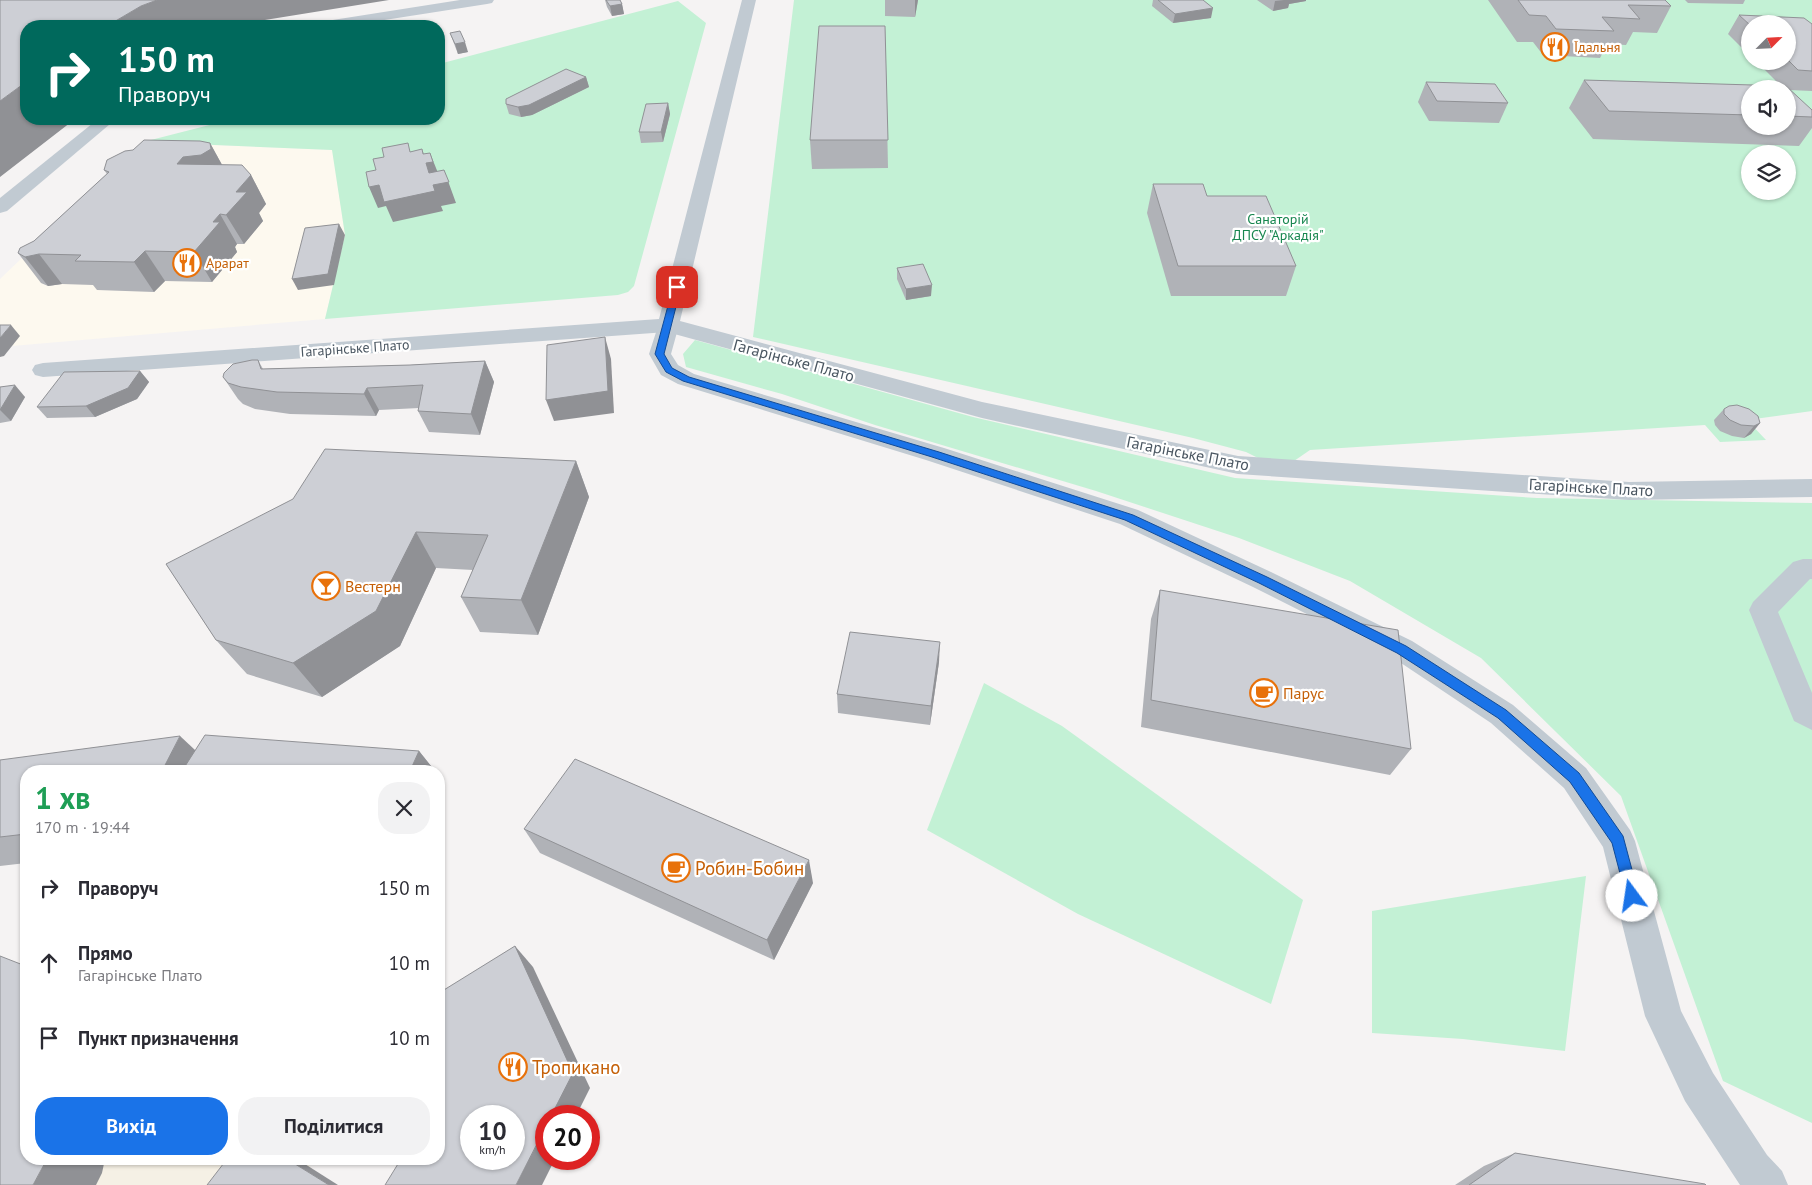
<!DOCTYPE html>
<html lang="uk">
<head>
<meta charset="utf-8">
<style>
	body { margin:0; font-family:"PT Sans",sans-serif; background:#f2f2f3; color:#2b2b33; height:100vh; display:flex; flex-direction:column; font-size:19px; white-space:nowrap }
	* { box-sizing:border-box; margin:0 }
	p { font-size:16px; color:#7c7c81 }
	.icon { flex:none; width:28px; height:28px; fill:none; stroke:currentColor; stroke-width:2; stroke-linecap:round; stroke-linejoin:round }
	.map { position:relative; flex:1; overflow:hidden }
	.details { position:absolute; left:20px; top:765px; width:425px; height:400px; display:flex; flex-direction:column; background:#fff; border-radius:20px; box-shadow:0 1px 4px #0004 }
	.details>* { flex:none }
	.guide { position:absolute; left:20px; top:20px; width:425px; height:105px; border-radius:20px; box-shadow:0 1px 4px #0004; background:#00695c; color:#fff; overflow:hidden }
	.needle { width:32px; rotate:66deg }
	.controls { position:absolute; left:1741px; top:15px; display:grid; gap:10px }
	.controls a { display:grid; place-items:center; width:55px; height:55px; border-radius:50%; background:#fff; box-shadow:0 1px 4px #0004; font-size:25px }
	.speed { position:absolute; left:460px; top:1105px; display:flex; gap:10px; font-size:25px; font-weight:700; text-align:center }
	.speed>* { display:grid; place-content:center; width:65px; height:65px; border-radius:50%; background:#fff; box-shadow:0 1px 4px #0004; line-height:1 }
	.speed small { font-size:12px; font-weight:400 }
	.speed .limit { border:8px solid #d22; background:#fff; color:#111 }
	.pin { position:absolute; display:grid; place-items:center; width:42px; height:42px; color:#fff; margin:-21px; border-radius:10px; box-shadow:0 2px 8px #0006 }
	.me { position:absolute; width:55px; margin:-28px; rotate:346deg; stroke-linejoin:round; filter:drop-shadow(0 0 4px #0008) }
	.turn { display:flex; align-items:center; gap:18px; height:105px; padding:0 15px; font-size:22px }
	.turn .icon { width:65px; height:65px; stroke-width:2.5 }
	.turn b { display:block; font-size:35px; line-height:42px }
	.round { display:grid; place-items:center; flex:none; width:52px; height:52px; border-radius:20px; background:#f2f2f3 }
	.headline { display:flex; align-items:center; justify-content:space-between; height:85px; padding:0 15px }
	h1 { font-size:30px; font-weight:700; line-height:38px; color:#1e9e55 }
	.button { display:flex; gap:10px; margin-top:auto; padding:10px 15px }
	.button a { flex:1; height:58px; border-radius:20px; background:#1a73e8; color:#fff; font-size:20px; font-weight:700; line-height:58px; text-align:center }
	.button a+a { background:#f2f2f3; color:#2b2b33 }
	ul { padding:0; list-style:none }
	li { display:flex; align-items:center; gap:15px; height:75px; padding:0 15px }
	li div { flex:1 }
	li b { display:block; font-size:19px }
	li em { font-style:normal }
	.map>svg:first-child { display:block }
	.commercial { fill:#fdf9ef }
	.green { fill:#c3f1d5; fill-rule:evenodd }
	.sand { fill:#f5f0e5 }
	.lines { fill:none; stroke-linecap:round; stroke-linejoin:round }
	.lane { fill:#c1cad2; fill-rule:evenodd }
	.street { fill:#c1cad2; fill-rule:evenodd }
	.wall { fill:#b0b2b7; fill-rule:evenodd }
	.shaded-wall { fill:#909195 }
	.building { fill:#cdcfd5; stroke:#909195; fill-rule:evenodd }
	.route { fill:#1a73e8; stroke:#114b97 }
	.labels { text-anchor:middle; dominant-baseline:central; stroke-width:4.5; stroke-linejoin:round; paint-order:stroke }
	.far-food-label { font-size:14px; fill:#c56008; stroke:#fff; text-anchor:start }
	.far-park-label { font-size:14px; fill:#17864f; stroke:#fff }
	.far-street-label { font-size:14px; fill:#4a5661; stroke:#fff }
	.street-label { font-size:16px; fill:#4a5661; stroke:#fff }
	.food-label { font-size:16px; fill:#c56008; stroke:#fff; text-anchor:start }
	.near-food-label { font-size:19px; fill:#c56008; stroke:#fff; text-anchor:start }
</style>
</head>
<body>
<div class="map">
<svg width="1812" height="1185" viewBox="0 0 1812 1185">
	<rect width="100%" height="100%" fill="#f5f3f3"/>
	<path class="commercial" d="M143 142 333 150 345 235 325 319 12 346 19 336 0 337V279Z"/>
	<g class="green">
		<path d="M794 0H1812V411L1747 420 1766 440 1720 442 1705 425 1310 450 1294 461 1266 462 1246 452 1193 438 753 337ZM1750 24H1788V61H1750ZM1750 89H1788V126H1750ZM1750 154H1788V191H1750Z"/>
		<path d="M678 1 706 23 634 286 628 292 618 295 325 319 345 235 332 150 143 142 233 119H439V64Z"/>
		<path d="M695 340 973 417 1235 478 1537 498 1812 503V1123L1723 1081 1621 796 1481 658 1350 581 1239 538 1096 491 875 425 782 394 686 367 683 354Z"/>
		<path d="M984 683 1062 726 1303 900 1271 1004 1078 914 927 830Z"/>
		<path d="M1586 876 1565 1051 1463 1039 1372 1033V911Z"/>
	</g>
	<path class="sand" d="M26 1159H303L328 1185H0Z"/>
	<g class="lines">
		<g class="lane">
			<path d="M460 0H494L492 3 487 4 346 26H313L315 23 320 22Z"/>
			<path d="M98 119H116L7 211 0 213V198Z"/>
			<path d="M668 319 676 320 679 325 671 354 678 365 694 374 944 448 1138 510 1273 573 1412 641 1513 705 1586 768 1630 830 1635 841 1681 1011 1713 1073 1767 1155 1782 1171 1788 1185H1740L1685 1101 1645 1016 1603 847 1564 788 1491 723 1392 657 1253 587 1120 524 926 460 678 384 661 375 649 354 660 320Z"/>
			<path d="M1803 559H1812V579H1810L1778 612 1812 693V730L1794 721 1749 610 1753 602 1793 562Z"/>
		</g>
		<path class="street" d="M742 0H756L680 321 982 402 1238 456 1629 482 1812 479V497L1629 500 1238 474 982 418 667 332 43 377 35 375 32 370 35 365 43 363 659 319Z"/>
	</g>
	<g class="wall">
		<path d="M605 0H620L622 4 624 14 612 16 607 7Z"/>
		<path d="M885 0H918L915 17 885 16Z"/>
		<path d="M1153 0H1203L1211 18 1173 23 1152 6Z"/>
		<path d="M1257 0H1306V1L1289 4 1288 8 1273 11Z"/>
		<path d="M1488 0H1665L1671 6 1657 33 1633 32 1626 45 1607 44 1600 58 1543 55 1533 42H1517Z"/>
		<path d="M1685 0H1745L1743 4 1688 3Z"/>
		<path d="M1739 15 1812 24V91L1789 90 1812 110V128L1799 146 1593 139 1569 108 1584 80 1781 86 1756 61H1788V24H1750V56L1728 34ZM1750 89H1788V126H1750Z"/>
		<path d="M885 26 888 168 812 169 810 140Z"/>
		<path d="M450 33 468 52 458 54Z"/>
		<path d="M586 77 589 87 532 115 521 117 509 114 506 104Z"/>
		<path d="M1426 82 1508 103 1499 123 1429 121 1418 102Z"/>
		<path d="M668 103 670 114 663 142 641 143 639 132Z"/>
		<path d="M210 143 222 165 251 175 266 204 259 213 263 221 244 244H237L235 247 237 252 212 282 165 281 154 292 97 290 93 285 62 284 48 286 41 283 18 253 34 241 107 174 104 170Z"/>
		<path d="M1153 184 1207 196 1296 266 1286 296H1171L1147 213Z"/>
		<path d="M897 268 931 296 906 300 897 279Z"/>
		<path d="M258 360 263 369 410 365 485 361 494 382 480 435 429 432 418 411 419 408 379 410 376 416 290 414 255 409 243 404 238 399 223 377Z"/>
		<path d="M140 371 149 382 137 399 95 417 47 418 37 407Z"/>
		<path d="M0 387 25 397 11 421 0 423Z"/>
		<path d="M1724 409 1760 423 1751 434 1744 438 1732 436 1720 431 1715 425 1714 420Z"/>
		<path d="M576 461 589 497 538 635 480 632 461 597 473 570 436 568 400 646 322 697 247 674 216 640 166 564Z"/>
		<path d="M1160 590 1411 749 1390 775 1141 727 1151 619Z"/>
		<path d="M939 662 930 725 838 713 837 694Z"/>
		<path d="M195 750 419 751 435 771H26V863L0 866V760Z"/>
		<path d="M524 829 813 883 774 960 540 853Z"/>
		<path d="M1515 1153 1706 1185H1455L1484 1166Z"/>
	</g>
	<g class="shaded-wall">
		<path d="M157 0H389L233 25 230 26H107L141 6Z"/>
		<path d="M915 0H918L915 17Z"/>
		<path d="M1284 0H1306V1L1289 4 1288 8 1273 11 1275 1Z"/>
		<path d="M622 4 624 14 612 16 610 6Z"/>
		<path d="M1213 8 1211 18 1173 23 1175 14Z"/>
		<path d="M465 42 468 52 458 54 455 44Z"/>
		<path d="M586 77 589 87 532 115 521 117 518 107Z"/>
		<path d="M26 82V119H75L0 177V101Z"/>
		<path d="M668 103 670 114 663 142 661 132Z"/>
		<path d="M210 143 226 172 177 164 183 157Z"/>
		<path d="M422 149 427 163 430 153 438 173 444 170 456 203 441 206 443 211 393 222 386 206 378 208 369 187 426 163Z"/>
		<path d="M251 175 266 204 259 213 263 221 244 244 226 215 236 192Z"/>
		<path d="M220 214 237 244 235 247 237 252 212 282 194 252 213 222Z"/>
		<path d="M339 224 345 235 334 285 298 290 292 279Z"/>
		<path d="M145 251 165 281 154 292 134 262Z"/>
		<path d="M39 254 62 284 48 286 25 257Z"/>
		<path d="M932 285 931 296 906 300V289Z"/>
		<path d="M11 325 20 336 4 356 0 357V338Z"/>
		<path d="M605 337 611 359 614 413 554 421 546 400Z"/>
		<path d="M485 361 494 382 480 435 471 414Z"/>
		<path d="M140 371 149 382 137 399 95 417 86 406Z"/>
		<path d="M15 385 25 397 11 421 0 410Z"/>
		<path d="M367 388 379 410 376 416 364 394Z"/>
		<path d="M1760 423 1751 434 1744 438 1754 426Z"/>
		<path d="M576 461 589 497 538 635 521 600Z"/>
		<path d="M416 532 436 568 400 646 322 697 293 663Z"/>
		<path d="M940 642 939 662 930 725 931 706Z"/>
		<path d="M180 736 209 763 205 771H162Z"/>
		<path d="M419 751 435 771H410Z"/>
		<path d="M809 860 813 883 774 960 767 940Z"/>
		<path d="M515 946 533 967 590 1088 576 1116H551Z"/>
		<path d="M546 1126V1159H555L542 1185H516Z"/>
		<path d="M47 1159H105L102 1173 96 1185H33Z"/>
		<path d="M287 1159H297L338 1185H329Z"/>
	</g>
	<g class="building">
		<path d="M0 0H157L141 6 107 26H26V82L0 101Z"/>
		<path d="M606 0H620L622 4 610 6Z"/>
		<path d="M1158 0H1203L1213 8 1175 14Z"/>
		<path d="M1518 0H1665L1671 6 1628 5 1640 19 1602 17 1614 31 1556 29 1546 16 1529 15Z"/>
		<path d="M1739 15 1804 18 1812 24V71L1798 70 1788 60V24H1750V25Z"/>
		<path d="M819 26H885L888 140H810Z"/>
		<path d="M460 31 465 42 455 44 450 33Z"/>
		<path d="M566 69 586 77 529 105 518 107 506 104V99Z"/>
		<path d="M1584 80 1786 86 1812 110V117L1788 116V89H1750V115L1609 111Z"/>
		<path d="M1426 82 1495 84 1508 103 1437 101Z"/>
		<path d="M668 103 661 132H639L646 104Z"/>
		<path d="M144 140 200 141 210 143 211 149 201 155 183 157 177 164 242 165 251 175 236 192H247L226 215 220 214 213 222H220L194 252 145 251 134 262 75 261 81 255 39 254 25 257 18 253 20 248 34 241 109 172 104 170 107 160 125 151 133 150Z"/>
		<path d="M408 143 410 152 422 149 423 154 430 153 433 162 426 163 429 173 444 170 449 182 433 185 435 191 384 202 379 185 369 187 366 172 376 170 373 159 384 157 382 148Z"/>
		<path d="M1153 184H1203L1207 196H1266L1296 266H1178Z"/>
		<path d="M339 224 328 274 292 279 305 228Z"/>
		<path d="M923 264 932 285 906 289 897 268Z"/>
		<path d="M0 325H11L0 338Z"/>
		<path d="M605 337 608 391 546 400 547 345Z"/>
		<path d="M252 360H258L261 369 410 365 485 361 471 414 418 411 423 385 367 388 364 394 277 392 241 387 228 383 223 377 224 373 233 364Z"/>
		<path d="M140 371 128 388 86 406 37 407 64 372Z"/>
		<path d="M15 385 0 410V387Z"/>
		<path d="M1737 405 1749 409 1758 416 1760 423 1754 426 1741 425 1730 420 1724 414V409L1729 406Z"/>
		<path d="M325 449 576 461 521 600 461 597 488 535 416 532 376 611 293 663 216 640 166 564 293 499Z"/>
		<path d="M1160 590 1398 630 1411 749 1151 700Z"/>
		<path d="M850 632 940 642 931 706 837 694Z"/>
		<path d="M205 735 419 751 410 771H182Z"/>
		<path d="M180 736 162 771H26V834L0 837V760Z"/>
		<path d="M575 759 809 860 767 940 524 829Z"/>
		<path d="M515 946 573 1073 551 1116H546V1126L516 1185H385L401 1159H439V1093L440 1092 439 1089V993ZM471 1116H514V1159H471Z"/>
		<path d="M0 956 23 965 26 969V1159H47L33 1185H0Z"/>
		<path d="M1515 1153 1705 1184 1706 1185H1469Z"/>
		<path d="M227 1159H287L329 1185H207Z"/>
	</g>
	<path class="route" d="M677 284 681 287 664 354 672 368 689 377 939 452 1133 515 1267 577 1406 646 1506 710 1579 773 1623 836 1639 896 1637 900 1632 902 1627 900 1612 843 1570 782 1498 718 1397 653 1259 583 1125 520 932 457 683 381 666 372 655 354 673 287Z"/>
	<defs>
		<symbol id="restaurant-ring" viewBox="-11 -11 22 22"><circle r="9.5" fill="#fff" stroke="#e8710a" stroke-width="1.5"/><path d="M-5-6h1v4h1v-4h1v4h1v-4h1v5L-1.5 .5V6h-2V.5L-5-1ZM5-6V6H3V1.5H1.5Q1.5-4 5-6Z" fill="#e8710a"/></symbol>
		<symbol id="bar-ring" viewBox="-11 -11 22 22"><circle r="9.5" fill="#fff" stroke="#e8710a" stroke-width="1.5"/><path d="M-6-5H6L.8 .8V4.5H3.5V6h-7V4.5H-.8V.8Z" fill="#e8710a"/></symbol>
		<symbol id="cafe-ring" viewBox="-11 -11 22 22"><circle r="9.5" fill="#fff" stroke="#e8710a" stroke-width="1.5"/><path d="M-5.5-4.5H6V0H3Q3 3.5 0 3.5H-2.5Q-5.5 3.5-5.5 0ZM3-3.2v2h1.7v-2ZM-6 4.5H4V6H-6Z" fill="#e8710a"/></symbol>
	</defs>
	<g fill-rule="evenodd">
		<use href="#restaurant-ring" x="1539" y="31" width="32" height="32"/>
		<use href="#restaurant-ring" x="171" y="247" width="32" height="32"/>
		<use href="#bar-ring" x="310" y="570" width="32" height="32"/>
		<use href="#cafe-ring" x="1248" y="677" width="32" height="32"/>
		<use href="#cafe-ring" x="660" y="852" width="32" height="32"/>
		<use href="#restaurant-ring" x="497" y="1051" width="32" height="32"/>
	</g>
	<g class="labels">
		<g class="far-food-label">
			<text x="1574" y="47">Їдальня</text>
			<text x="206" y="263">Арарат</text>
		</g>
		<g class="far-park-label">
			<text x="1278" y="219">Санаторій<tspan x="1278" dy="16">ДПСУ "Аркадія"</tspan></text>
		</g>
		<g class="far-street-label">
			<text transform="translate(355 348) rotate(-4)">Гагарінське Плато</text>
		</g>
		<g class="street-label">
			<text transform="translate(794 360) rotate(15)">Гагарінське Плато</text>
			<text transform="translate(1188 453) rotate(11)">Гагарінське Плато</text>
			<text transform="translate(1591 487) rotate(3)">Гагарінське Плато</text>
		</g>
		<g class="food-label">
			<text x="345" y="586">Вестерн</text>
			<text x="1283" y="693">Парус</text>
		</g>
		<g class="near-food-label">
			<text x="695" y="868">Робин-Бобин</text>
			<text x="532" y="1067">Тропикано</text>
		</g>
	</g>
</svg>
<div class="controls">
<a><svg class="needle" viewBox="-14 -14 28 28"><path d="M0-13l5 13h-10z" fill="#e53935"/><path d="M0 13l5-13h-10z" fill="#7c7c81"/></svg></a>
<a><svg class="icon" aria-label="sound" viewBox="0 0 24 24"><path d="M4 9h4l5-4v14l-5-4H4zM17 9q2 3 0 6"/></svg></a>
<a><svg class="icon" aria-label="layers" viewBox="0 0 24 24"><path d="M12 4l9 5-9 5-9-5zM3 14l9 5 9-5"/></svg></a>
</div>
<div class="speed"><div>10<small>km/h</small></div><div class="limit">20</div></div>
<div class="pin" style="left:677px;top:287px;background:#d93025"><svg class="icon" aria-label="arrive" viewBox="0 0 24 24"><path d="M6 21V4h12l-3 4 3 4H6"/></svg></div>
<svg class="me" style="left:1632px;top:896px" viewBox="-20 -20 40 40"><circle r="19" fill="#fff"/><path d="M0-13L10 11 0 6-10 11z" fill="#1a73e8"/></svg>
<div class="guide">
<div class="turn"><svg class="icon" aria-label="right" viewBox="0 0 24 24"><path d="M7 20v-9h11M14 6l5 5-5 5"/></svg><div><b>150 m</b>Праворуч</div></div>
</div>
<section class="details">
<div class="headline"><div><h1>1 хв</h1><p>170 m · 19:44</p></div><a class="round"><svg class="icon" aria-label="close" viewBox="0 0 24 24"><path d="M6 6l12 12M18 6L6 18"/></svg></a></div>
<ul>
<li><svg class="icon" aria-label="right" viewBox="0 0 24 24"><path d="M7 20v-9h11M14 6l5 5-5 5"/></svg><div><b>Праворуч</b></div><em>150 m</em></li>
<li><svg class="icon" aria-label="ahead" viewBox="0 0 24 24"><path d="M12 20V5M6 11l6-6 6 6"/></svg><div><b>Прямо</b><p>Гагарінське Плато</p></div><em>10 m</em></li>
<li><svg class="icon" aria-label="arrive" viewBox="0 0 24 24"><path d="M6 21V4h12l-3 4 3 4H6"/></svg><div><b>Пункт призначення</b></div><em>10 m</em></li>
</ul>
<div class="button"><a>Вихід</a><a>Поділитися</a></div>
</section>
</div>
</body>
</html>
